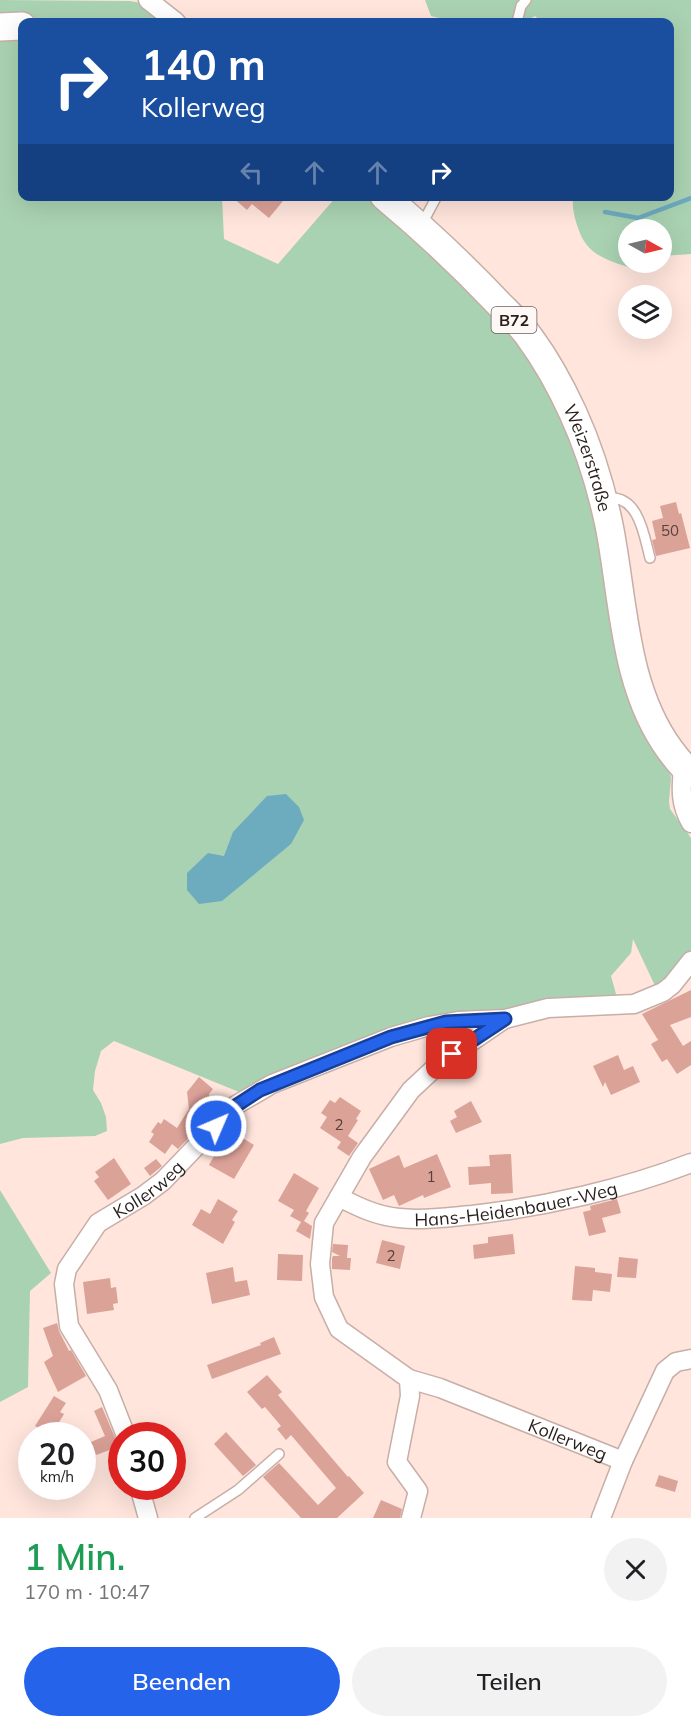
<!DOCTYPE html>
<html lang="de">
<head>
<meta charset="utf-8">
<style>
	body { margin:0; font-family:Mulish,sans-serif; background:#f2f2f2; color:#202124; height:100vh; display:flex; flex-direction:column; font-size:22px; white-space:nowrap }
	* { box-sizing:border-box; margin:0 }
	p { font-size:20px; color:#757577 }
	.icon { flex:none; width:33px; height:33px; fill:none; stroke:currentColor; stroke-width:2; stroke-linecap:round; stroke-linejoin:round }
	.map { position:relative; height:1518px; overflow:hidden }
	.panel { display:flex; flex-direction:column; background:#fff; flex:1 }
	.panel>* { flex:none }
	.guide { position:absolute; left:18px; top:18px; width:656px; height:183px; border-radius:12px; box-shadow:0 6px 24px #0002; background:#1a4fa0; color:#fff; overflow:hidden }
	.needle { width:39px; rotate:98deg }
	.fabs { position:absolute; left:618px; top:219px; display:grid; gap:12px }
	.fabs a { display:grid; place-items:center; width:54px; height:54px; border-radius:50%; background:#fff; box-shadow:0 6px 24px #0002; font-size:30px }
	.speed { position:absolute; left:18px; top:1422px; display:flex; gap:12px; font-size:30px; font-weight:700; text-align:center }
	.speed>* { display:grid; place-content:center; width:78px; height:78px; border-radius:50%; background:#fff; box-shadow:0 6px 24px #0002; line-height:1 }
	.speed small { font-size:15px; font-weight:400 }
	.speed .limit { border:9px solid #d22; background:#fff; color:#111 }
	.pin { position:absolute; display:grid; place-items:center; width:51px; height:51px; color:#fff; margin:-26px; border-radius:12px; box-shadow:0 3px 9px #0006 }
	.me { position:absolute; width:66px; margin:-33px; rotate:45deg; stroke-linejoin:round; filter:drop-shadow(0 0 4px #0008) }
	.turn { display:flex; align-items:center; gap:21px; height:126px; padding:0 24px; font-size:27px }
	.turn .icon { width:78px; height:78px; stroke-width:2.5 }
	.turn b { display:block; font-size:42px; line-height:51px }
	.lanes { display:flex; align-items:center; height:57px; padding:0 24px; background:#0003; justify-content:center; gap:30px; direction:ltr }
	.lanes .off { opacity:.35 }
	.round { display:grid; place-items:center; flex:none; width:63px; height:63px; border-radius:32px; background:#f2f2f2 }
	.headline { display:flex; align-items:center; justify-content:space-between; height:102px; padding:0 24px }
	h1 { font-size:36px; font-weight:600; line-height:45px; color:#1e9e55 }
	.cta { display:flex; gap:12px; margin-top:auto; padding:12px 24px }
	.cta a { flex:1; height:69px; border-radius:36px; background:#2563eb; color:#fff; font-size:24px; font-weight:600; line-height:69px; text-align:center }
	.cta a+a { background:#f2f2f2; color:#202124 }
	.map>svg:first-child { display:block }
	.green { fill:#a9d2b2; fill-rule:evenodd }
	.water { fill:#6dabbf }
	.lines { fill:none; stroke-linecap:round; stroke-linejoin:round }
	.stream { stroke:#6dabbf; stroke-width:4.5 }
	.building { fill:#dba298 }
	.service-casing { stroke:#c7aea6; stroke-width:12 }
	.minor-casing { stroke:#c7aea6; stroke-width:21 }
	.primary-casing { stroke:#c7aea6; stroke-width:30 }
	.service { stroke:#fff; stroke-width:9 }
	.minor { stroke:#fff; stroke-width:18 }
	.primary { stroke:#fff; stroke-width:27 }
	.route-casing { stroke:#184099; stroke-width:15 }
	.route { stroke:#2563eb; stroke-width:10 }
	.labels { text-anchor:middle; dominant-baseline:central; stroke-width:6; stroke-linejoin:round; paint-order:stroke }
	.number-label { font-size:15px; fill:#55403b }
	.shield { fill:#fdf7f5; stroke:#68605d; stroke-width:1.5 }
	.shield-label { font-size:16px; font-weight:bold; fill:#281f1c }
	.street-label { font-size:18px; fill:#281f1c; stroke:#fdf7f5 }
</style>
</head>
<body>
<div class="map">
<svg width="691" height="1518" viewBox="0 0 691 1518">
	<rect width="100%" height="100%" fill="#ffe5dc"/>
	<g class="green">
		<path d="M0 0 130 1 147 4 169 22 0 17Z"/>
		<path d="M425 0H691V254L662 256V230H628V262L641 263 633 269C606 259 586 256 577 225 574 215 572 207 573 197L669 196V22H542L535 16 524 22H446L443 19 431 16Z"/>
		<path d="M0 37H22V196L222 197 224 239 278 264 336 197H369L450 267 522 346 567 422 668 764 671 778 669 802 670 809 691 838V952L686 961 657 990 633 939 631 953 611 976 618 1001 447 1017 244 1094 114 1041 101 1051 95 1071 93 1090 101 1103 106 1117 107 1131 95 1136 23 1138 0 1144ZM291 844 264 864 208 853 224 856Z"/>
		<path d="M0 1190 51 1273 30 1291 28 1387 0 1402Z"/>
	</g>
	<path class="water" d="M286 794 299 807 304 820 291 844 222 901 199 904 187 890V873L208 853 224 856 233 832 267 796Z"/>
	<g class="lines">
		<path class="stream" d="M605 212 638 218 691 198"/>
	</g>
	<g class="building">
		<path d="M231 196H287L269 218 252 204 247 210Z"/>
		<path d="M676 502 679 514 681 513 690 548 656 556 652 540 656 539 652 521 663 518 660 506Z"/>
		<path d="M691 990V1017L670 1025 683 1046 691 1041V1065L677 1074 667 1059 662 1062 651 1044 658 1040 642 1014Z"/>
		<path d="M618 1055 624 1070 633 1066 640 1082 611 1095 605 1082 603 1087 593 1066Z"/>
		<path d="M199 1077 213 1089 209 1094 211 1115 178 1149 172 1144 165 1154 149 1142 154 1134 151 1132 158 1122 161 1124 164 1119 177 1128 189 1109 187 1092Z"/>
		<path d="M340 1097 361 1111 356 1119 358 1120 348 1136 358 1143 349 1156 337 1148 341 1142 320 1128 327 1117 321 1113 330 1100 335 1103Z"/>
		<path d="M471 1101 482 1122 456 1133 450 1121 457 1117 454 1111Z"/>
		<path d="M236 1134 254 1145 234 1179 209 1165 218 1149 224 1153Z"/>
		<path d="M437 1154 451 1187 424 1198 423 1195 399 1206 394 1195 383 1200 369 1169 399 1155 404 1168Z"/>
		<path d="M511 1154 513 1193 491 1194V1183L469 1185 468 1167 490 1166 489 1155Z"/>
		<path d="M114 1158 131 1184 108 1200 94 1181 99 1177 95 1172Z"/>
		<path d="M156 1159 162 1166 150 1176 144 1168Z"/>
		<path d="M294 1173 319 1188 306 1211 309 1213 304 1221 312 1226 310 1239 296 1231 301 1222 290 1216 294 1210 278 1201Z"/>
		<path d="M218 1199 238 1211 232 1220 235 1222 223 1244 192 1225 201 1209 210 1214Z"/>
		<path d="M617 1199 621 1213 602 1218 606 1232 589 1236 583 1212 591 1210 590 1206Z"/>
		<path d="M513 1234 515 1254 474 1259 473 1245 488 1243V1237Z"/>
		<path d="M382 1240 405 1246 400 1269 376 1263Z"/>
		<path d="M333 1244 348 1245 347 1258H351L350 1270 332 1269V1258L333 1256H340L332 1252Z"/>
		<path d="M278 1254 303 1255 302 1281 277 1280Z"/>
		<path d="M619 1257 638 1259 636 1278 617 1277Z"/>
		<path d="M575 1266 595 1268V1272L612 1274 610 1292 593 1290 592 1301 572 1300Z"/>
		<path d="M233 1267 235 1282 247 1280 250 1295 212 1304 206 1273Z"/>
		<path d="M110 1278 111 1288 116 1287 118 1303 113 1304 114 1310 87 1314 83 1282Z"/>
		<path d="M57 1323 59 1331 69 1351 71 1350 86 1376 58 1392 44 1362 53 1356 43 1328Z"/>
		<path d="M274 1337 281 1354 212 1379 207 1365 261 1345 260 1343Z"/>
		<path d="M267 1375 282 1392 278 1395 348 1477 349 1476 364 1493 337 1518H301L263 1477 279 1463 318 1505 336 1488 291 1435 286 1440 277 1429 281 1426 265 1407 262 1409 247 1392Z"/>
		<path d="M54 1396 66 1403 60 1412 64 1414 55 1429 51 1426 47 1433 35 1426Z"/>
		<path d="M102 1407 116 1440 121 1446 96 1455 91 1442 105 1436 94 1411Z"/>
		<path d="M226 1432 256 1465 243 1476 214 1444Z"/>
		<path d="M659 1475 678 1481 675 1492 655 1486Z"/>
		<path d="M381 1500 402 1509 400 1518H373Z"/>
	</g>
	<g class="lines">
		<defs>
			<g id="service">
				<path d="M517 22 521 6 526 0"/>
				<path d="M421 226 437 196"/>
				<path d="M607 498C639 495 644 535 650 558"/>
				<path d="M195 1518 238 1490 279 1454"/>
			</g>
			<g id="minor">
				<path d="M148 0 176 22"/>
				<path d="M683 768C681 789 680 804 691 823"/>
				<path id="s1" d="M339 1197C358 1207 377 1216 399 1218 423 1221 448 1217 472 1215 544 1207 624 1189 691 1163"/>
				<path id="s2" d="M409 1379 440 1388 623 1461"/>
				<path id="s3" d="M126 1436 108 1390 69 1326 64 1284 67 1269 98 1223 143 1196 163 1181 236 1105 272 1084 391 1037 429 1026 458 1021 505 1019 548 1008 634 1004 663 992 672 985 691 961"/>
				<path d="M139 1486 148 1518"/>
				<path d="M411 1518 418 1491 397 1462 410 1396 409 1379 339 1329 324 1297 320 1264 324 1223 362 1157 411 1090 440 1063 503 1020"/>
				<path d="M601 1518 623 1461 665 1371 676 1362 691 1359"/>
			</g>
			<g id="primary">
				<path d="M0 27 22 26"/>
				<path id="s4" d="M384 196C425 230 463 266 500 305 510 315 522 326 530 338 547 361 561 387 573 413 589 448 601 487 609 525 624 600 623 686 670 750 677 759 682 767 691 773"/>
			</g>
		</defs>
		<use href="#service" class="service-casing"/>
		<use href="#minor" class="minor-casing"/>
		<use href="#primary" class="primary-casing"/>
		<use href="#service" class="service"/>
		<use href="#minor" class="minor"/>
		<use href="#primary" class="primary"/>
	</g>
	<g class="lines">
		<defs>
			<path id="route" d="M216 1126 237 1105 260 1090 391 1037 446 1022 505 1019 452 1054"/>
		</defs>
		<use href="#route" class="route-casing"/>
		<use href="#route" class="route"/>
	</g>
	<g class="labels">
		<g class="number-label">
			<text x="670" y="530">50</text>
			<text x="339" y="1124">2</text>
			<text x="431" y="1176">1</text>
			<text x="391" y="1255">2</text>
		</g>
		<rect class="shield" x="491.5" y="307" width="45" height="26" rx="4.5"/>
		<g class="shield-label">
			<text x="514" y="320">B72</text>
		</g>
		<g class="street-label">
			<text stroke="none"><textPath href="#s4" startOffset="338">Weizerstraße</textPath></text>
			<text stroke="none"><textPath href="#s3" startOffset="298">Kollerweg</textPath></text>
			<text stroke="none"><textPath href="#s1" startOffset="182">Hans-Heidenbauer-Weg</textPath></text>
			<text stroke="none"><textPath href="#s2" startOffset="170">Kollerweg</textPath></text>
		</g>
	</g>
</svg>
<div class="fabs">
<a><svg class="needle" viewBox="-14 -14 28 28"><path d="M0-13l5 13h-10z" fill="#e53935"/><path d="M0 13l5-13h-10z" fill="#757577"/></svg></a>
<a><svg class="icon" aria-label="layers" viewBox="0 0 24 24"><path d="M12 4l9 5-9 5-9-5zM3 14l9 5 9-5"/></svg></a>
</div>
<div class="speed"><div>20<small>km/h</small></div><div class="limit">30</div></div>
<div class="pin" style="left:452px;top:1054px;background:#d93025"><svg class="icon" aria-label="arrive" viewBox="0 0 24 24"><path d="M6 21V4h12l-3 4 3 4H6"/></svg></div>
<svg class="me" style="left:216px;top:1126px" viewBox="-20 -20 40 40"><circle r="17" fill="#2563eb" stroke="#fff" stroke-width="3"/><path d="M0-11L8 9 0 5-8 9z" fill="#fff"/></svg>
<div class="guide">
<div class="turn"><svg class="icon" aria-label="right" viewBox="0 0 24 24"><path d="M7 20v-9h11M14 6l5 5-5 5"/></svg><div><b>140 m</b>Kollerweg</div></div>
<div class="lanes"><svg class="icon off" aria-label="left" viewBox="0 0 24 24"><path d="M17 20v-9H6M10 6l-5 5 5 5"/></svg><svg class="icon off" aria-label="ahead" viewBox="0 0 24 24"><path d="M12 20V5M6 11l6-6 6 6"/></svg><svg class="icon off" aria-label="ahead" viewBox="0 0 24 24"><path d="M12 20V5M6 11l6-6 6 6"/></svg><svg class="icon" aria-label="right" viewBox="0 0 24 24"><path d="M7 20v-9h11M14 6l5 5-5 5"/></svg></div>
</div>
</div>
<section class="panel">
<div class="headline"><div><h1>1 Min.</h1><p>170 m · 10:47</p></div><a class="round"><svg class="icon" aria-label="close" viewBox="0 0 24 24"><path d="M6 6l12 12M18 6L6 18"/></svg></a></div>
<div class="cta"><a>Beenden</a><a>Teilen</a></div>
</section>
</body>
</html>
